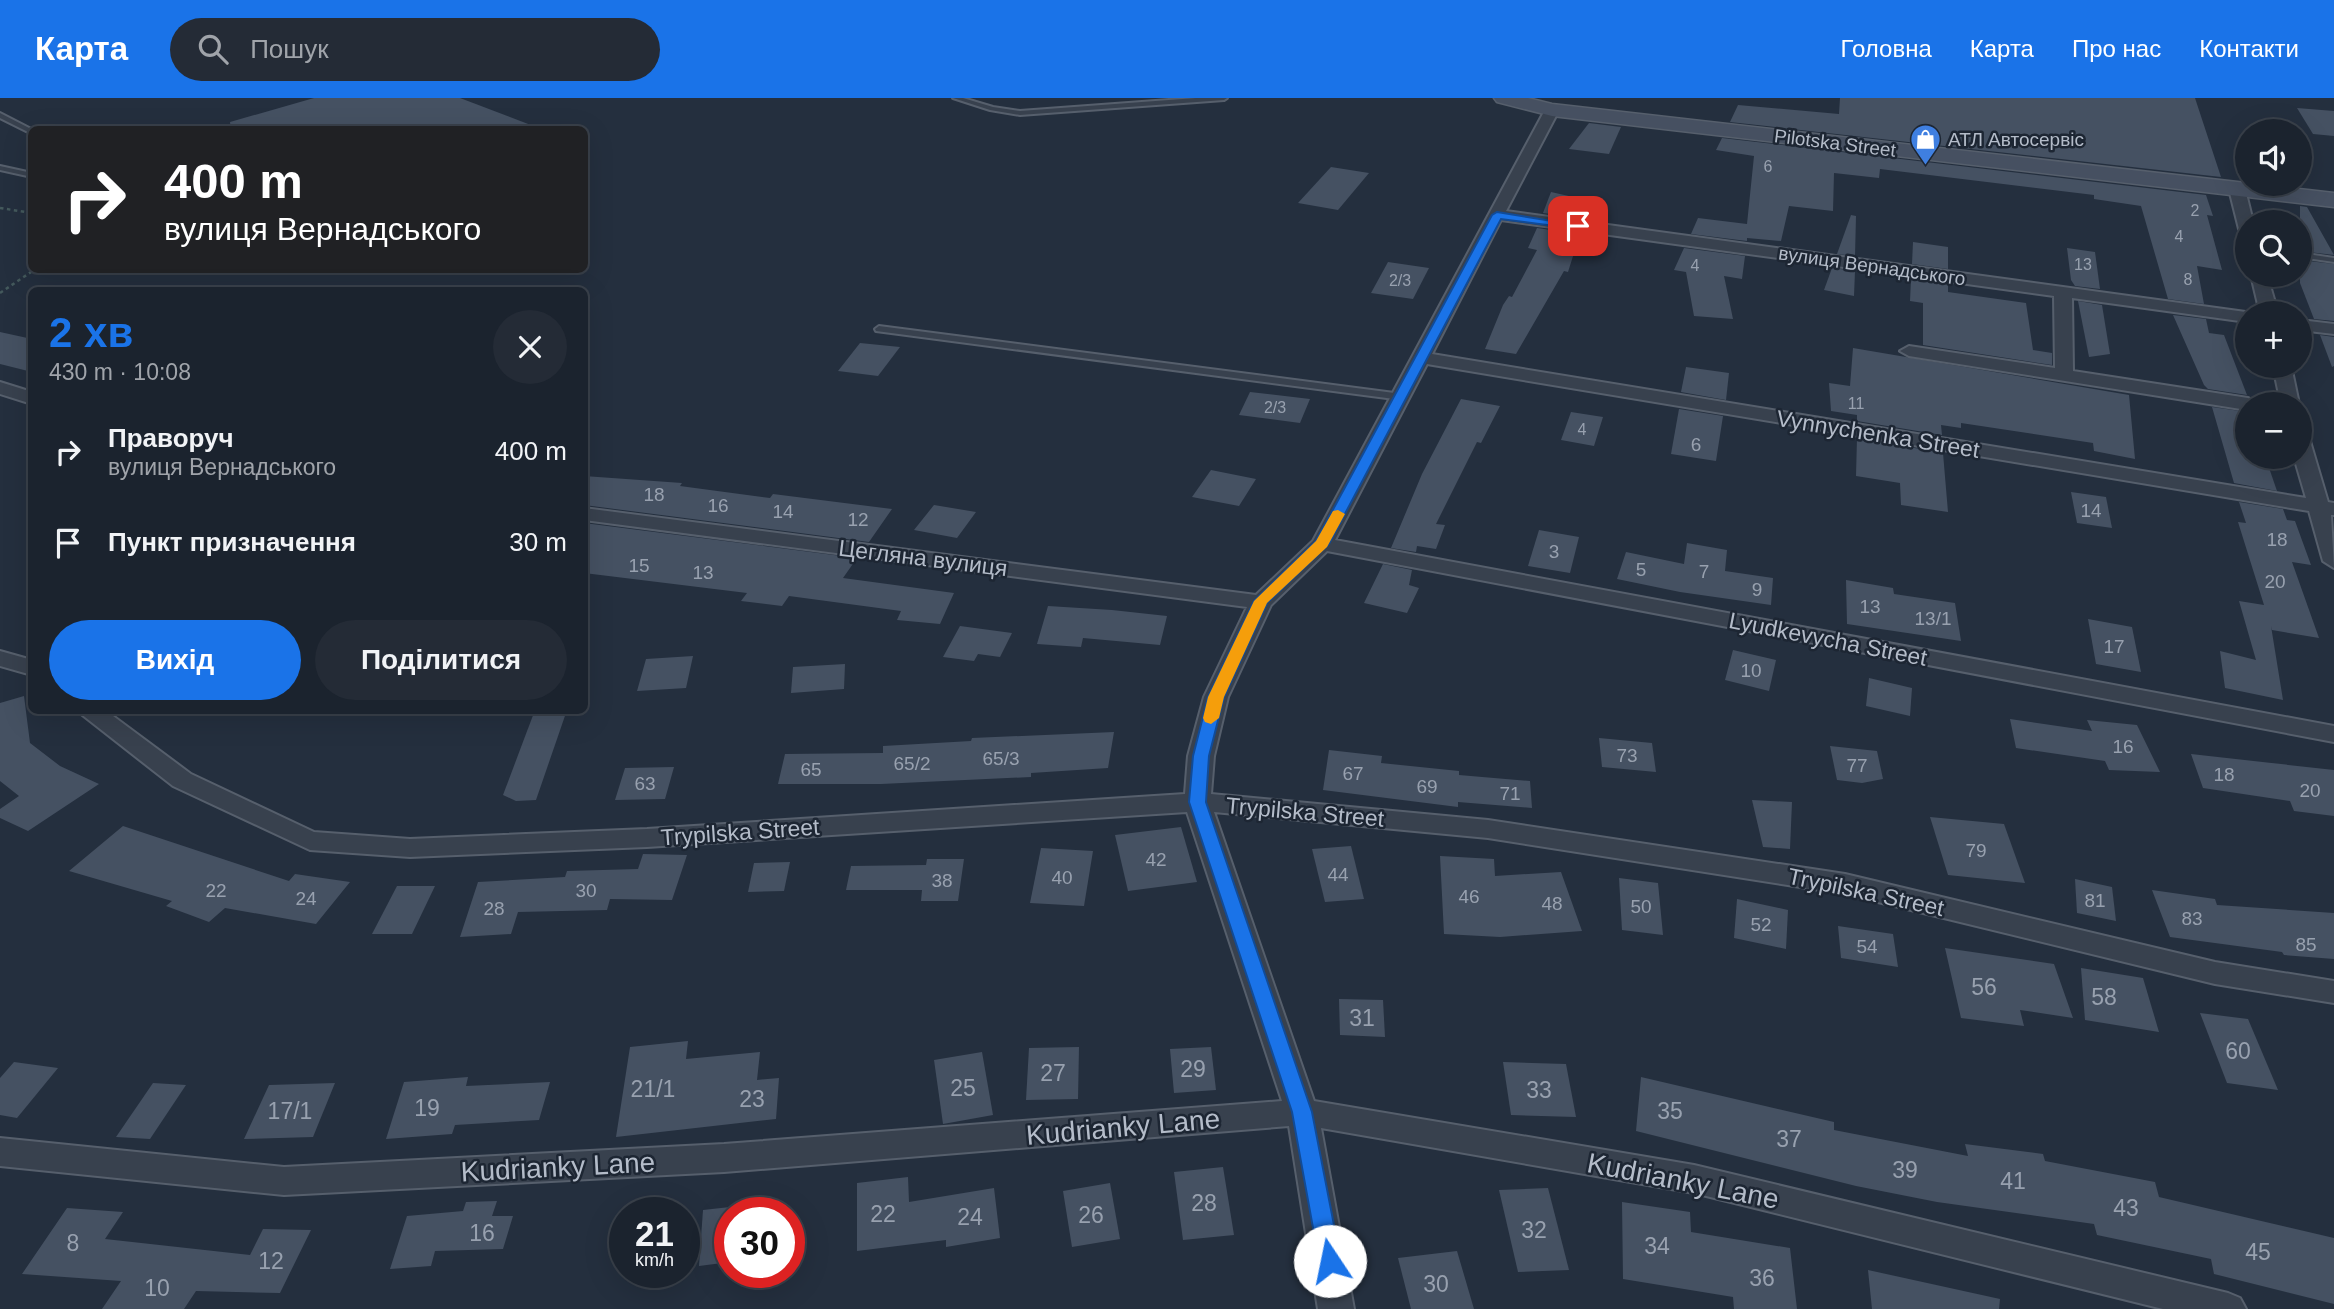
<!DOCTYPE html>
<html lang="uk">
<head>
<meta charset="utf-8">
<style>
	body { margin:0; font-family:Arial,sans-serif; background:#242b36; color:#f1f3f6; height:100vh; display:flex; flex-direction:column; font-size:26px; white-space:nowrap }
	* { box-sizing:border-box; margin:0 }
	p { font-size:23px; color:#a0a4aa }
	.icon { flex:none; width:38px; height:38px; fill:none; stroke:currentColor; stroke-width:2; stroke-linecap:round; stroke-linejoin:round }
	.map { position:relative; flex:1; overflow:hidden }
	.panel { position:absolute; left:28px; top:189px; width:560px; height:427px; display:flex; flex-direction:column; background:#1b232e; border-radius:10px; box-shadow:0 7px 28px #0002,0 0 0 2px #39404a }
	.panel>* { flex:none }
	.top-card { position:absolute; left:28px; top:28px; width:560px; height:147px; border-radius:10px; box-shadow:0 7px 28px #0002,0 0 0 2px #39404a; background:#202124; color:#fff; overflow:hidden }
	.fabs { position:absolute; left:2235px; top:21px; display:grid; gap:14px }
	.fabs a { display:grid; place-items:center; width:77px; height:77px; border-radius:50%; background:#1b232e; box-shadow:0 7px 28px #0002,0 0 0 2px #39404a; font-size:35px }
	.speed { position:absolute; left:609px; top:1099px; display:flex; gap:14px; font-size:35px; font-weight:700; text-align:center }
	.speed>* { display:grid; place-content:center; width:91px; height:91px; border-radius:50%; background:#1b232e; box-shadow:0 7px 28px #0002,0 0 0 2px #39404a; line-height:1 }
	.speed small { font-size:18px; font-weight:400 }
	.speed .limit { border:10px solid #d22; background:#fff; color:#111 }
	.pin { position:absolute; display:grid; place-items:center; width:60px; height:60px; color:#fff; margin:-30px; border-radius:14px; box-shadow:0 4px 10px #0006 }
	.me { position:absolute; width:77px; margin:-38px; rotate:349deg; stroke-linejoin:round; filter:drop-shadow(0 0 5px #0008) }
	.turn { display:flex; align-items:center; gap:24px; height:147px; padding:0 21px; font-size:32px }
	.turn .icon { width:91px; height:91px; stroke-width:2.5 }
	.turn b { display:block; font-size:49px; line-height:60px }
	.round { display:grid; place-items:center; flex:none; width:74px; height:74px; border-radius:37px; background:#242b36 }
	.summary { display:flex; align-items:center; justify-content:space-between; height:119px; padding:0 21px }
	h1 { font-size:42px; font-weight:700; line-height:52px; color:#1a73e8 }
	.cta { display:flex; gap:14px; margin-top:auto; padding:14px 21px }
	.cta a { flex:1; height:80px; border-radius:42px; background:#1a73e8; color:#fff; font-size:28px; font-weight:700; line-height:80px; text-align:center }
	.cta a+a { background:#242b36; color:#f1f3f6 }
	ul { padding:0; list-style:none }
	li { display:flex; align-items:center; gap:21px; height:91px; padding:0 21px }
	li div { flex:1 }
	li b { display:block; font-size:26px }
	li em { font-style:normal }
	header { display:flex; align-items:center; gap:42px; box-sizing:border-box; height:98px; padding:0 35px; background:#1a73e8; color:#fff }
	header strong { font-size:33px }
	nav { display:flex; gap:38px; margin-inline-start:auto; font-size:24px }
	.search { width:490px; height:63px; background:#242b36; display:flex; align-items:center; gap:18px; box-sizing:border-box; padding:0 24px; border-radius:38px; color:#a0a4aa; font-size:26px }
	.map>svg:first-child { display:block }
	.building { fill:#455162 }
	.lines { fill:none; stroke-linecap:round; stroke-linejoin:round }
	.lane-casing { stroke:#565f6c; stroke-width:4 }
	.street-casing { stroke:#565f6c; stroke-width:4 }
	.secondary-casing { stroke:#565f6c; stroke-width:3 }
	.path { stroke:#44595c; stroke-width:2.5; stroke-dasharray:3.5 3.5; stroke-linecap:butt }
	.lane { fill:#38414e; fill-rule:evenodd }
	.street { fill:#38414e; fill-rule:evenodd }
	.secondary { fill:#465061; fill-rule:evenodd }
	.route { fill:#1a73e8; stroke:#114b97; stroke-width:2 }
	.slow { fill:#f59e0b }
	.labels { text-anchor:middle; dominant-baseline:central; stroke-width:5; stroke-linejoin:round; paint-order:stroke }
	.far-number-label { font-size:16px; fill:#98a1af }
	.far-poi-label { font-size:19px; fill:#b4bcc9; stroke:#1d2633; text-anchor:start }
	.far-street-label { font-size:19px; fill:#b4bcc9; stroke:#1d2633 }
	.number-label { font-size:19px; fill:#98a1af }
	.street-label { font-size:23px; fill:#b4bcc9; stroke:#1d2633 }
	.near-number-label { font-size:23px; fill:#98a1af }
	.near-street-label { font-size:28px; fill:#b4bcc9; stroke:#1d2633 }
</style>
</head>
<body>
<header>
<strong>Карта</strong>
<div class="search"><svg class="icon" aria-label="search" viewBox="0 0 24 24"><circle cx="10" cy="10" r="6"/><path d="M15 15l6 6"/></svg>Пошук</div>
<nav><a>Головна</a><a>Карта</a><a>Про нас</a><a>Контакти</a></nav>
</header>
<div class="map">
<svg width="2334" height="1211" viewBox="0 0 2334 1211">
	<rect width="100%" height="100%" fill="#242f3e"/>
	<g class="building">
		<path d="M314 0H460L536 29 231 32 230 24Z"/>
		<path d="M1840 0H2195L2221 79 1730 24 1738 7 1839 16Z"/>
		<path d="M2297 10 2334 13V38L2313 36Z"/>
		<path d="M1589 25 1621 29 1609 56 1569 51Z"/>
		<path d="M1722 40 2206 97 2213 118 2207 117 2222 172 2197 168 2204 206 2168 201 2141 108 2094 101V97L1880 71 1879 80 1834 75 1833 113 1789 108 1781 143 1747 140V143L1691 136 1698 120 1747 126 1754 58 1716 52Z"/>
		<path d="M1331 69 1369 75 1338 112 1298 105Z"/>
		<path d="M1551 94 1591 103 1585 121 1543 115Z"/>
		<path d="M2300 108 2307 109 2334 157 2300 153Z"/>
		<path d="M1851 117 1856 118 1855 158 1837 156Z"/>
		<path d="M1537 130 1580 136 1568 174 1564 173 1516 256 1485 251 1503 207 1509 198 1512 199 1537 152 1528 150Z"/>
		<path d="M1913 144 1948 149V171L1912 166Z"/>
		<path d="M1684 150 1745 158 1742 181 1724 178 1733 221 1694 218 1686 174 1674 172Z"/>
		<path d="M2067 150 2095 154 2100 191 2075 188 2071 182Z"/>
		<path d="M2300 162 2334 166V223L2314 221 2300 185Z"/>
		<path d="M1388 164 1429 170 1413 201 1371 195Z"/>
		<path d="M1832 170 1855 173 1854 198 1824 192Z"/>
		<path d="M1911 181 1948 186V194L2026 205 2033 252 2052 255V267L1923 247V205L1910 203Z"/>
		<path d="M2078 203 2102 207 2110 256 2089 259Z"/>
		<path d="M2173 217 2206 221 2209 235 2224 237 2247 297 2208 291 2204 287Z"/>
		<path d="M0 234 32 241V274L0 266Z"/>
		<path d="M2320 237 2334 239V268L2332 269Z"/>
		<path d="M860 245 900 249 878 278 838 273Z"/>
		<path d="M1853 250 2129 297 2135 361 2094 353 2093 345 1961 325V330L1941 327 1942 337 1857 323V317L1831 313 1829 285 1850 288Z"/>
		<path d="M1686 269 1729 275 1726 302 1681 294Z"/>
		<path d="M1250 294 1310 301 1300 325 1239 317Z"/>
		<path d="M1461 301 1500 308 1481 345 1477 344 1436 426 1445 427 1436 451 1417 448 1416 454 1391 450 1422 376Z"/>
		<path d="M2212 309 2247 314V359L2266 361 2277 393 2234 385Z"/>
		<path d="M1679 311 1723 318 1716 363 1671 356Z"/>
		<path d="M1571 314 1603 319 1594 348 1561 342Z"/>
		<path d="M1857 340 1943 355 1948 414 1901 407 1900 385 1856 378Z"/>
		<path d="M1211 372 1256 381 1239 408 1192 399Z"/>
		<path d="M584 378 682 385 680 388 770 400 773 396 892 411 869 444 584 407Z"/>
		<path d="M2071 394 2106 399 2112 430 2077 425Z"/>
		<path d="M2239 404 2283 411 2287 422 2295 423 2311 467 2292 464 2319 540 2272 532 2271 528 2283 602 2225 590 2220 553 2256 562 2239 503 2264 507 2238 424 2246 425Z"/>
		<path d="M934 407 976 414 957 440 914 432Z"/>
		<path d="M584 425 857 460 843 480 954 495 940 526 897 522 901 513 789 498 782 508 741 503 747 495 584 475Z"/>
		<path d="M1539 432 1579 439 1570 475 1528 468Z"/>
		<path d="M1687 445 1727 452 1725 473 1773 480 1771 507 1680 494 1617 481 1626 454 1684 466Z"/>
		<path d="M1383 466 1412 472 1409 487 1419 490 1407 515 1364 505Z"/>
		<path d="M1846 482 1893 490 1894 496 1955 505 1961 543 1847 526Z"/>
		<path d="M1048 508 1112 512 1167 518 1160 547 1083 540 1081 549 1037 546Z"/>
		<path d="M2088 521 2132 529 2141 574 2096 566Z"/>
		<path d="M960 528 1012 535 1000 559 978 556 974 563 943 559Z"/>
		<path d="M1733 552 1776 562 1769 593 1725 582Z"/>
		<path d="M693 558 686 590 637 593 646 561Z"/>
		<path d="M845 566 844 591 791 595 793 569Z"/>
		<path d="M1869 580 1912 590 1910 618 1866 608Z"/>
		<path d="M24 598 30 645 60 668 99 686 28 733 0 720V711L19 698 0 683V605Z"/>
		<path d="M535 612H567L536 702 516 703 503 697Z"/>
		<path d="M2010 621 2092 633 2087 622 2137 627 2160 674 2109 672 2105 663 2016 650Z"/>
		<path d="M1114 634 1108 670 1031 675V679L881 686H778L785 656 883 655V648L971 643 972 640Z"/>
		<path d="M1599 640 1652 645 1656 674 1602 669Z"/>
		<path d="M1830 648 1877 653 1883 681 1862 685 1837 682Z"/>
		<path d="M1329 652 1382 658 1381 665 1459 673V677L1530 683 1532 710 1458 704V709L1323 692Z"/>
		<path d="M2191 656 2334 672V718L2294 713 2290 703 2203 690Z"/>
		<path d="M674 669 665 701 615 702 625 670Z"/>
		<path d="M1752 702 1792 704 1790 751 1763 749Z"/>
		<path d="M1930 719 2004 726 2025 785 1948 777Z"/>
		<path d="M123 728 289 783 295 776 350 784 316 826 225 810 209 824 166 808 172 803 69 773Z"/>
		<path d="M1181 729 1197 784 1128 793 1115 737Z"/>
		<path d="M1351 748 1364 801 1325 804 1312 751Z"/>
		<path d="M1041 750 1093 753 1084 808 1030 805Z"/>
		<path d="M643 756 687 757 672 802 610 801 607 812 518 814 511 836 460 839 478 784 565 779 567 773 638 771Z"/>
		<path d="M1440 758 1494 761 1495 778 1561 774 1582 833 1500 839 1444 836Z"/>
		<path d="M927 761H964L958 803H921L922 792H846L851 768 926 767Z"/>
		<path d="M790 764 784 793 748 794 754 765Z"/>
		<path d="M1619 780 1658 785 1663 837 1622 832Z"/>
		<path d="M2075 781 2112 789 2116 823 2077 815Z"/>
		<path d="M397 788H435L412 836H372Z"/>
		<path d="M2152 792 2215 801 2217 807 2334 815V861L2284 857 2282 854 2170 839Z"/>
		<path d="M1737 801 1788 812 1786 851 1734 840Z"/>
		<path d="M1838 828 1893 836 1898 869 1841 860Z"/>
		<path d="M1945 850 2054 866 2073 920 2020 912 2024 928 1961 920Z"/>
		<path d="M2081 870 2143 880 2159 934 2085 922Z"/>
		<path d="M1339 901 1383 902 1385 939 1340 937Z"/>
		<path d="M2200 915 2248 921 2278 992 2227 985Z"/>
		<path d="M688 943 686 961 760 954 757 982 779 980 776 1021 616 1039 630 949Z"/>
		<path d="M1079 949 1078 1001 1026 1002 1029 950Z"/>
		<path d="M1211 949 1216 992 1174 995 1170 951Z"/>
		<path d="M982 954 993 1017 943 1026 934 962Z"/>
		<path d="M14 964 58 970 17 1020 0 1017V980Z"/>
		<path d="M1503 964 1566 966 1576 1019 1511 1017Z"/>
		<path d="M468 979 466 988 550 984 539 1022 455 1027 452 1036 386 1041 404 984Z"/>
		<path d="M1641 979 1834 1024V1032L1968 1058 1965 1046 2043 1056 2045 1063 2155 1084 2159 1099 2334 1140V1206L2214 1176 2211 1161 2097 1137 2094 1126 1937 1104 1856 1088 1636 1033Z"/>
		<path d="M153 985 186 987 150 1041 116 1039Z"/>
		<path d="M335 985 313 1039 244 1041 269 987Z"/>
		<path d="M1223 1069 1234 1137 1183 1142 1174 1074Z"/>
		<path d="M908 1079 909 1104 994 1090 1000 1140 946 1149V1142L857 1153V1085Z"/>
		<path d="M1110 1085 1120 1141 1072 1149 1063 1093Z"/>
		<path d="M1548 1090 1569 1172 1518 1174 1499 1092Z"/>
		<path d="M497 1103 492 1118H513L503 1151 435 1153 431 1168 390 1171 407 1118 463 1113 466 1104Z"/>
		<path d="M1622 1104 1690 1114 1691 1134 1790 1150 1797 1211H1734L1733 1199 1623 1181Z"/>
		<path d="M730 1109V1164L699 1168 703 1112Z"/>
		<path d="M67 1110 123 1114 105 1141 250 1157 263 1131 311 1132 280 1195 196 1193 184 1211H102L121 1183 22 1176Z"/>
		<path d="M1457 1153 1474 1211H1411L1398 1160Z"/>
		<path d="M1868 1172 2000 1201 1999 1211H1872Z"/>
	</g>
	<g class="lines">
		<defs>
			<g id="lane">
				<path d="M953 0H963L993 9 1020 13 1196 0H1227L1224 2 1020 17 990 12Z"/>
				<path d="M0 15 33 32 32 36 0 20Z"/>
				<path d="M0 68 32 75V79L0 72Z"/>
				<path d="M2300 155 2334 160V164L2300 159Z"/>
				<path d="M879 228 1402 296 1407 299 1402 302 876 233 875 231Z"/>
			</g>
			<g id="street">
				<path d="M1552 8 1559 12 1506 113 2253 215H2247V224L2072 200 2073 273 2248 300 2258 306H2247V312L1909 258 1900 253 1909 248 2055 270 2054 198 1501 122 1432 256 2306 400 2294 359H2300V337L2310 343 2328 404 2334 405V417H2331L2334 470 2323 463 2309 413 1427 266 1335 442 2334 628V644L1327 453 1271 507 1228 599 1214 658 1211 696 1488 722 1845 776 2215 864 2334 883V905L2215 886 1845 796 1488 740 1214 714 1314 1003 1694 1067 2228 1195 2240 1200 2246 1211H2163L1694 1095 1321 1030 1354 1211H1318L1289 1028 724 1074 284 1097 0 1068V1040L284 1069 724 1046 1282 1003 1187 714 647 749 410 759 310 752 173 688 76 612H105L191 676 314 734 410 741 647 731 1185 696 1188 658 1204 599 1247 509 584 422V410L1256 497 1313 443 1545 12Z"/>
				<path d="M2237 86 2245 91 2253 124H2247V136L2239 131 2229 91Z"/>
				<path d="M2251 177H2267L2278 215H2260Z"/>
				<path d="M2300 222 2334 226V236L2300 232Z"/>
				<path d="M2273 268H2291L2299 306H2281Z"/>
				<path d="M0 284 32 294V306L0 296Z"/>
				<path d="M0 553 32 562V577L0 568Z"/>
			</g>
			<path id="secondary" d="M1494 0H1528L1552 6 2334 95V109L1552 18 1497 4Z"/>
		</defs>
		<use href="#lane" class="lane-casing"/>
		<use href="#street" class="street-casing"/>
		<use href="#secondary" class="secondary-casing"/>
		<g class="path">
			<path d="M0 110 32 115"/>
			<path d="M0 195 34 172"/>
		</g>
		<use href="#lane" class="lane"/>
		<use href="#street" class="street"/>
		<use href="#secondary" class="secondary"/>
	</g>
	<path class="route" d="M1497 114 1583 128 1578 131 1501 121 1329 446 1267 505 1224 599 1209 658 1206 704 1312 1014 1341 1163 1338 1170 1330 1173 1322 1170 1319 1163 1292 1014 1189 704 1193 658 1208 599 1254 503 1316 443 1492 117Z"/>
	<path class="slow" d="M1338 412 1345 416 1327 449 1267 505 1224 599 1219 620 1211 626 1205 624 1203 620 1208 599 1254 503 1316 443 1333 413Z"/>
	<defs>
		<symbol id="shop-pin" viewBox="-11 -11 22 30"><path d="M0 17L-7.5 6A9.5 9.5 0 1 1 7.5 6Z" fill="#3f7fe0" stroke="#1d2633"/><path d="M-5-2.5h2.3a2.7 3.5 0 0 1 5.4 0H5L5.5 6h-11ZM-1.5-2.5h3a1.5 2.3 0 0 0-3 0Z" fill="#fff"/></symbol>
	</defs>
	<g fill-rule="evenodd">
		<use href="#shop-pin" x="1908" y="24" width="35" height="47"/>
	</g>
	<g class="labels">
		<g class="far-number-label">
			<text x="1768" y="68">6</text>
			<text x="2195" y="112">2</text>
			<text x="2179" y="138">4</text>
			<text x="2083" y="166">13</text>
			<text x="1695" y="167">4</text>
			<text x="2188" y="181">8</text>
			<text x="1400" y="182">2/3</text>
			<text x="1856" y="305">11</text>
			<text x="1275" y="309">2/3</text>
			<text x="1582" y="331">4</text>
		</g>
		<g class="far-poi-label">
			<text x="1948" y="41">АТЛ Автосервіс</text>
		</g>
		<g class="far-street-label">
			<text transform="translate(1835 45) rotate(7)">Pilotska Street</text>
			<text transform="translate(1872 168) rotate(8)">вулиця Вернадського</text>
		</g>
		<g class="number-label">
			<text x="1696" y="346">6</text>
			<text x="654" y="396">18</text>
			<text x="718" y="407">16</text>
			<text x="2091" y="412">14</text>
			<text x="783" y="413">14</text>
			<text x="858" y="421">12</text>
			<text x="2277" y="441">18</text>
			<text x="1554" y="453">3</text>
			<text x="639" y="467">15</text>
			<text x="1641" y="471">5</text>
			<text x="1704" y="473">7</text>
			<text x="703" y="474">13</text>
			<text x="2275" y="483">20</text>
			<text x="1757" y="491">9</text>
			<text x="1870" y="508">13</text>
			<text x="1933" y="520">13/1</text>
			<text x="2114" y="548">17</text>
			<text x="1751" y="572">10</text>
			<text x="2123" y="648">16</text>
			<text x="1627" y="657">73</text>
			<text x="1001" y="660">65/3</text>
			<text x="912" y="665">65/2</text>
			<text x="1857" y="667">77</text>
			<text x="811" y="671">65</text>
			<text x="1353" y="675">67</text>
			<text x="2224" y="676">18</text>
			<text x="645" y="685">63</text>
			<text x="1427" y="688">69</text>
			<text x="2310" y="692">20</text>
			<text x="1510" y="695">71</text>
			<text x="1976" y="752">79</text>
			<text x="1156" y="761">42</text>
			<text x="1338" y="776">44</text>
			<text x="1062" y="779">40</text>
			<text x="942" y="782">38</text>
			<text x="216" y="792">22</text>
			<text x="586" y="792">30</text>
			<text x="1469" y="798">46</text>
			<text x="306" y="800">24</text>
			<text x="2095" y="802">81</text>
			<text x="1552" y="805">48</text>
			<text x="1641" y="808">50</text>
			<text x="494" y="810">28</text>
			<text x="2192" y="820">83</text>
			<text x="1761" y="826">52</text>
			<text x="2306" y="846">85</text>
			<text x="1867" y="848">54</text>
		</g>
		<g class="street-label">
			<text transform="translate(1878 336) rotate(9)">Vynnychenka Street</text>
			<text transform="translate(923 460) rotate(7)">Цегляна вулиця</text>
			<text transform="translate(1828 541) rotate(11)">Lyudkevycha Street</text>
			<text transform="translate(1305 714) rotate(5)">Trypilska Street</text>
			<text transform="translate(740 734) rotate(-4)">Trypilska Street</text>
			<text transform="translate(1866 794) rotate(12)">Trypilska Street</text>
		</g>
		<g class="near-number-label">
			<text x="1984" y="889">56</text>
			<text x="2104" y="899">58</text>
			<text x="1362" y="920">31</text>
			<text x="2238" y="953">60</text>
			<text x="1193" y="971">29</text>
			<text x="1053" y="975">27</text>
			<text x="963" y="990">25</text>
			<text x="653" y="991">21/1</text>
			<text x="1539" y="992">33</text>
			<text x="752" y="1001">23</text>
			<text x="427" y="1010">19</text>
			<text x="290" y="1013">17/1</text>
			<text x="1670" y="1013">35</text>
			<text x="1789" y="1041">37</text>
			<text x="1905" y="1072">39</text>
			<text x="2013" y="1083">41</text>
			<text x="1204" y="1105">28</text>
			<text x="2126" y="1110">43</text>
			<text x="883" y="1116">22</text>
			<text x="1091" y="1117">26</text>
			<text x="970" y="1119">24</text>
			<text x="1534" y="1132">32</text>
			<text x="482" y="1135">16</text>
			<text x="73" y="1145">8</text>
			<text x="1657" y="1148">34</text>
			<text x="2258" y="1154">45</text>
			<text x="271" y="1163">12</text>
			<text x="1762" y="1180">36</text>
			<text x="1436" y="1186">30</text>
			<text x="157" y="1190">10</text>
		</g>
		<g class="near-street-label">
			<text transform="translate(1123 1029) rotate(-5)">Kudrianky Lane</text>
			<text transform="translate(558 1069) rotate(-3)">Kudrianky Lane</text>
			<text transform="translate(1683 1083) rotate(11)">Kudrianky Lane</text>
		</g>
	</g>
</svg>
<div class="fabs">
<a><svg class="icon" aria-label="sound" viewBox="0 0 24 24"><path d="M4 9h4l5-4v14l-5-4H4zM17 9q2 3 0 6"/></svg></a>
<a><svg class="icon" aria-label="search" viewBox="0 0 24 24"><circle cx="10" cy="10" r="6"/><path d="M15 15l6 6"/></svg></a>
<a>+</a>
<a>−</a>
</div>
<div class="speed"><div>21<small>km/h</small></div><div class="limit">30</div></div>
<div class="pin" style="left:1578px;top:128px;background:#d93025"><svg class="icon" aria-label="arrive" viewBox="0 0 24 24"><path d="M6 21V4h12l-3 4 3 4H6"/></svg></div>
<svg class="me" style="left:1330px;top:1163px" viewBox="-20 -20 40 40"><circle r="19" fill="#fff"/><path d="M0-13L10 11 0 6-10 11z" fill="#1a73e8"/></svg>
<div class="top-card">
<div class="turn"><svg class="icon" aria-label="right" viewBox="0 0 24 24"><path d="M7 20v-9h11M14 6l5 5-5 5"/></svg><div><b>400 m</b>вулиця Вернадського</div></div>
</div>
<section class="panel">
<div class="summary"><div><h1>2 хв</h1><p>430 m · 10:08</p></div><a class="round"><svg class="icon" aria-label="close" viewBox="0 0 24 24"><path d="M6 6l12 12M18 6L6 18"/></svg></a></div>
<ul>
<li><svg class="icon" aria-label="right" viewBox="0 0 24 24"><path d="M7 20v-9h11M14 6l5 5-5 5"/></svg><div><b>Праворуч</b><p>вулиця Вернадського</p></div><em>400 m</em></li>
<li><svg class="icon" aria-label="arrive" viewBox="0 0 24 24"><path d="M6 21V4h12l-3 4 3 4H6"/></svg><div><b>Пункт призначення</b></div><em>30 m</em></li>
</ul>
<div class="cta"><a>Вихід</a><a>Поділитися</a></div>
</section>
</div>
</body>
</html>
